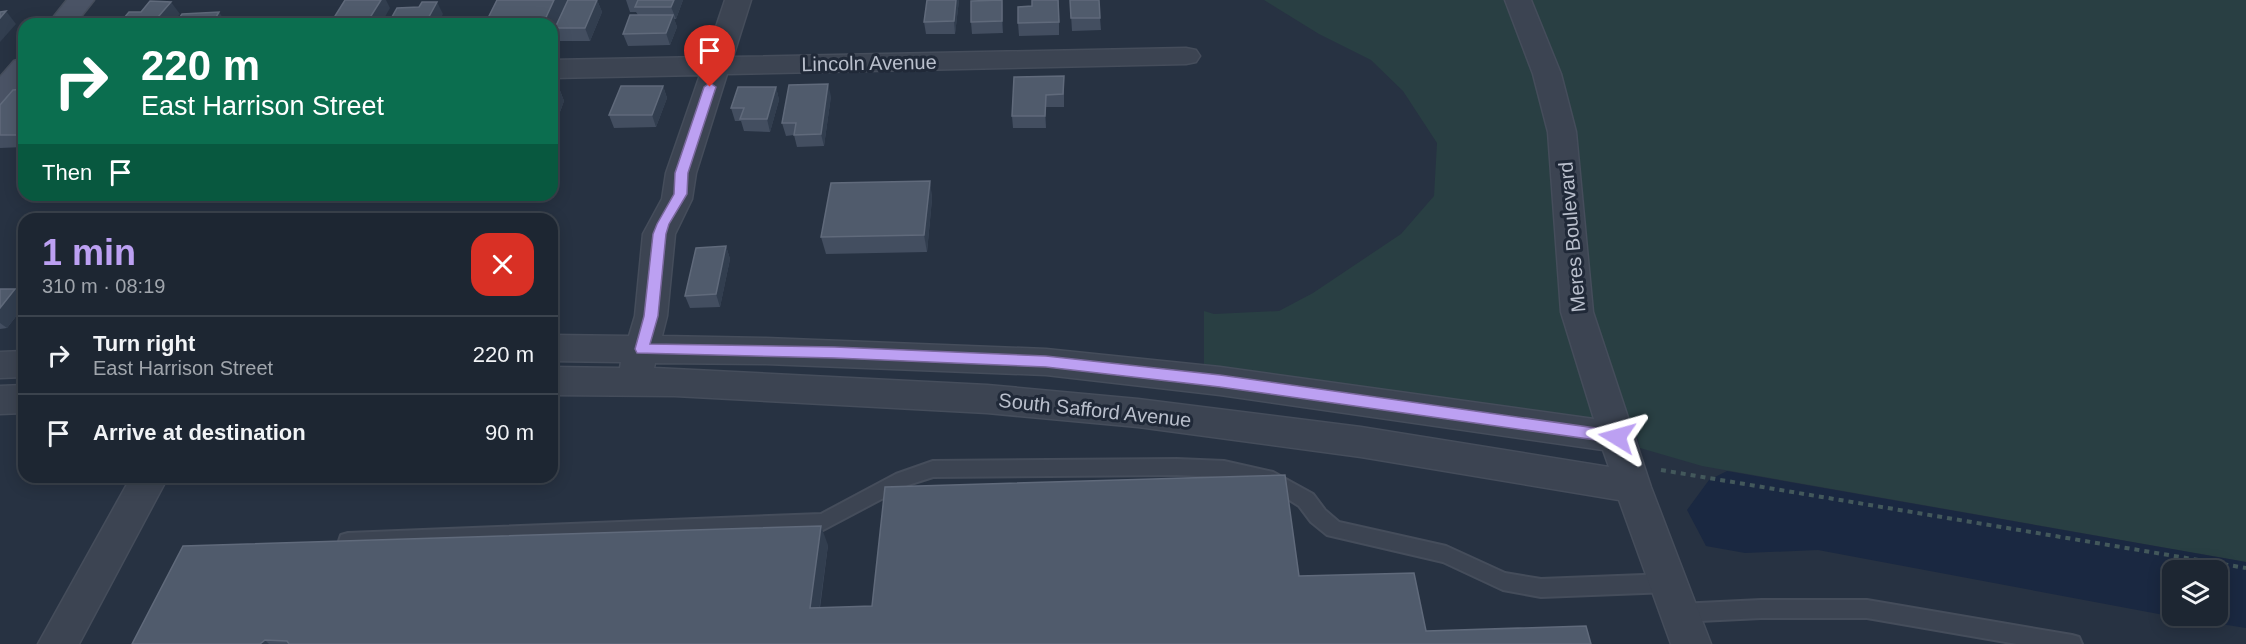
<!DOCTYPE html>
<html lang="en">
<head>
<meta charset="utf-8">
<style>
	body { margin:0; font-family:Helvetica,sans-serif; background:#2a323e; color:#f1f3f6; height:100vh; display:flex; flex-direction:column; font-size:22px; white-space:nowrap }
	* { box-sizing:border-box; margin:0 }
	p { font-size:20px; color:#a0a5ac }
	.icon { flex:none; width:33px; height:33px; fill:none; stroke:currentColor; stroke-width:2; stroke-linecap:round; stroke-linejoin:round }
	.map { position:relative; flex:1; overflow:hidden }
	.panel { position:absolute; left:18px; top:213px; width:540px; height:270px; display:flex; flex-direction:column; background:#1d2632; border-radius:18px; box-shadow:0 3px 15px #0003,0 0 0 2px #3b434d }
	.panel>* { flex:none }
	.guide { position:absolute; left:18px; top:18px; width:540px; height:183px; border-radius:18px; box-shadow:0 3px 15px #0003,0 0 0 2px #3b434d; background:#0b6e4f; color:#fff; overflow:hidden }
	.fabs { position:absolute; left:2162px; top:560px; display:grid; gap:12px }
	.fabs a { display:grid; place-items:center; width:66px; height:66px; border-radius:12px; background:#1d2632; box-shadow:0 3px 15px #0003,0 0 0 2px #3b434d; font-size:30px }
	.pin { position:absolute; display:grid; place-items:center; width:51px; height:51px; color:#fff; margin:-62px -26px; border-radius:50% 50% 50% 0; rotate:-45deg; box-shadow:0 0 6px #0007 }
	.pin .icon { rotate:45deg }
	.me { position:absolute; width:66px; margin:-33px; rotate:278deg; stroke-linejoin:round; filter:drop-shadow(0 0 4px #0008) }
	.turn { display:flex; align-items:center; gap:21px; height:126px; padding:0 24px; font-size:27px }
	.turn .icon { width:78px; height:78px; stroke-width:2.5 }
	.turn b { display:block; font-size:42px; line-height:51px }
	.then { display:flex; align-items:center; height:57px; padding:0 24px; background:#0003; gap:12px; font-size:22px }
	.round { display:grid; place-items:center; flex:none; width:63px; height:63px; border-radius:18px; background:#2a323e }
	.headline { display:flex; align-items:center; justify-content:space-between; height:102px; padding:0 24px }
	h1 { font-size:36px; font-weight:800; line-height:45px; color:#bca0f2 }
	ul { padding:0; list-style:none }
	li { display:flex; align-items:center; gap:18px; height:78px; padding:0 24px; border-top:2px solid #3b434d }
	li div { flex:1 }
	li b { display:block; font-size:22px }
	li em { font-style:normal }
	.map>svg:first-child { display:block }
	.green { fill:#293f43 }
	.water { fill:#1a2841; fill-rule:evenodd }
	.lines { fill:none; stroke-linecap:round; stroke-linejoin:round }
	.lane-casing { stroke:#454d5b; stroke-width:4 }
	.street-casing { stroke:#454d5b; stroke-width:3 }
	.secondary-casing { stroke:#454d5b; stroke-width:3 }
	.path { stroke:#43585b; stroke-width:4; stroke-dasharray:5 5; stroke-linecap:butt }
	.lane { fill:#3c4452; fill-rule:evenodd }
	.street { fill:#3c4452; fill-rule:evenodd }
	.secondary { fill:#4a5365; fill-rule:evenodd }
	.wall { fill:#434e60 }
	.shaded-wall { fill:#323e4f }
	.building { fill:#505b6c; stroke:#606a7b; stroke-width:1.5 }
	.route { fill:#bca0f2; stroke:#7a689d; stroke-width:1.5 }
	.labels { text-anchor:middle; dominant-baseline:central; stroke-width:6; stroke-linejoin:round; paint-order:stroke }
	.street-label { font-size:20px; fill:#b9bfcc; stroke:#202938 }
</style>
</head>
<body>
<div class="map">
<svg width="2246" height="644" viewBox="0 0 2246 644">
	<rect width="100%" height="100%" fill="#273242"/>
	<g class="green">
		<path d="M1264 0H1504L1533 74 1548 131 1560 310 1594 421 1204 367V311L1214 314 1279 311 1313 293 1401 234 1434 196 1437 143 1403 91 1371 60 1319 34Z"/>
		<path d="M1531 0H2246V562L1702 466 1640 448 1635 428 1632 427 1594 313 1577 132 1561 74Z"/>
	</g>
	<path class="water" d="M1727 471 2246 562V628L2164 615 1818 550 1745 553 1706 546 1687 510 1709 480ZM2172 570H2217V615H2172Z"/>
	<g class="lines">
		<defs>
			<g id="lane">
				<path d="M1177 459 1224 461 1273 472 1313 494 1325 510 1339 522 1446 546 1505 573 1541 579 1669 574 1676 577 1679 583 1676 589 1669 592 1541 597 1503 590 1443 562 1327 535 1311 522 1299 506 1269 487 1224 477 1177 475 933 477 908 485 823 530 348 549 341 547 339 541 341 535 348 533 821 514 896 474 933 461Z"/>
				<path d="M1761 600H1867L2072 635 2079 637 2082 644H2017L1867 618H1761L1679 622 1672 619 1669 613 1672 607 1679 604Z"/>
			</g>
			<g id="street">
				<path d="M725 0H751L733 57 1186 48 1196 50 1200 56 1196 62 1186 64 727 74 696 173 692 199 675 234 667 316 662 336 766 338 1046 349 1220 367 1594 419 1561 312 1548 132 1533 74 1505 0H1531L1561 74 1576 132 1593 312 1651 487 1711 644H1671L1619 500 1361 457 1138 427 987 413 675 396 552 395V367L620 368 621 362 552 361V335L629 336 635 316 643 234 662 199 666 173 700 75 552 78V60L706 57ZM655 363 766 364 1046 375 1220 395 1603 450 1609 467 1361 427 1138 399 987 385 654 368Z"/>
				<path d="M24 351V377L0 378V352Z"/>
				<path d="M24 385V413L0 414V386Z"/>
				<path d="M131 477H168L79 644H38Z"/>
			</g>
			<g id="secondary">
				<path d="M67 0H94L75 24H48Z"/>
				<path d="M24 58V85L10 101 0 104V77L14 61Z"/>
			</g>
		</defs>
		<use href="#lane" class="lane-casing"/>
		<use href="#street" class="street-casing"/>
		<use href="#secondary" class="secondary-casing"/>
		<path class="path" d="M1661 470 2246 568"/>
		<use href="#lane" class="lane"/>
		<use href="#street" class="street"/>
		<use href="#secondary" class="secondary"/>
	</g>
	<g class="wall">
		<path d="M597 0 602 12 590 41H560L552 24Z"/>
		<path d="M626 0H683L676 19H674L677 27 670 45 628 46 623 34 638 15 636 12H630Z"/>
		<path d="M959 0 955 34H926L924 22Z"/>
		<path d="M1002 0 1003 33 972 34 971 22Z"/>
		<path d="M1059 0V35L1019 36 1018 23 1032 6Z"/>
		<path d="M1070 0 1100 18 1101 30 1072 31Z"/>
		<path d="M1014 77 1064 88V107H1046V128H1013L1012 116Z"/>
		<path d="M663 86 667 98 656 127 614 128 609 115Z"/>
		<path d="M776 87 779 100 770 132 744 131 741 121H735L731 108Z"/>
		<path d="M552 88H559L564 101 557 120 552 121Z"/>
		<path d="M24 89V147L0 148V105Z"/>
		<path d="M831 96 824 146 797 147 794 135 786 136 782 123Z"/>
		<path d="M930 181 932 199 927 252 826 254 821 237Z"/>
		<path d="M726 246 730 259 720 307 690 308 685 296Z"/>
		<path d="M0 289H15L24 298V306L7 328 0 329Z"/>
		<path d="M828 545 820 608 872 606 1299 576 1426 631 1591 644H132Z"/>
	</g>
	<g class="shaded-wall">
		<path d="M381 0H386L390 8 381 24H366Z"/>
		<path d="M554 0H570L555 28 556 30 552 39V24H544Z"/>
		<path d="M597 0 602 12 590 41 585 28Z"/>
		<path d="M674 0H683L676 19 671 7Z"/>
		<path d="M956 0H959L955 34 954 21Z"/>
		<path d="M1002 0 1003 13V33L1002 21Z"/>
		<path d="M171 2 180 14 171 24H152Z"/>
		<path d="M437 2 443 14 438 24H425Z"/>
		<path d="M6 11 16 24 0 42V18Z"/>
		<path d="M219 12 227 24H212Z"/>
		<path d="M673 15 677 27 670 45 666 33Z"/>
		<path d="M828 84 831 96 824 146 821 134Z"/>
		<path d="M663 86 667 98 656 127 652 115Z"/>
		<path d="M776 87 779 100 770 132 767 119Z"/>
		<path d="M559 88 564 101 557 120 552 109V106Z"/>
		<path d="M1046 95V128L1045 116Z"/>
		<path d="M24 126V143L17 135Z"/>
		<path d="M930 181 932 199 927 252 924 235Z"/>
		<path d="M726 246 730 259 720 307 716 294Z"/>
		<path d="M15 289 24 298V306L7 328 0 323V308Z"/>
		<path d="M821 526 828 545 817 626 810 608Z"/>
		<path d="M265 640 269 644H260Z"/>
	</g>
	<g class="building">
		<path d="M345 0H381L366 24H330Z"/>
		<path d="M497 0H554L543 24H485Z"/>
		<path d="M568 0H597L585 28H555Z"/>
		<path d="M638 0H674L671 7H635Z"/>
		<path d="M927 0H956L954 21 924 22Z"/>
		<path d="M1002 0V21L971 22V1Z"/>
		<path d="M1032 0H1058L1059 22 1018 23V7L1032 6Z"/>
		<path d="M1070 0H1099L1100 18H1071Z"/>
		<path d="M150 1 171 2 152 24H119L129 12H141Z"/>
		<path d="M422 2H437L425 24H388L397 8 419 7Z"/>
		<path d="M6 11 0 18V12Z"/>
		<path d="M219 12 212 24H175L182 14Z"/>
		<path d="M630 15H673L666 33 623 34Z"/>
		<path d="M1064 76 1063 94 1046 95 1045 116H1012L1014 77Z"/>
		<path d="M828 84 821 134 794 135 796 123H782L789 85Z"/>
		<path d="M621 86H663L652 115H609Z"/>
		<path d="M738 87H776L767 119H740L744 108H731Z"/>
		<path d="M552 88H559L552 106Z"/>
		<path d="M24 89V126L17 135H0V105L13 90Z"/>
		<path d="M930 181 924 235 821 237 831 183Z"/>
		<path d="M726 246 716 294 685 296 696 248Z"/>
		<path d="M0 289H15L0 308Z"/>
		<path d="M1285 475 1299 576 1414 573 1426 631 1586 626 1591 644H289L287 641 265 640 260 644H132L183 546 821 526 810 608 872 606 885 487Z"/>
	</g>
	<path class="route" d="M710 83 716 87 688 173 687 194 669 224 666 234 658 316 650 344 835 347 1046 356 1220 375 1617 431 1623 433 1625 437 1623 442 1617 443 1220 387 1046 367 835 358 637 353 635 349 644 316 653 234 657 224 674 194 675 173 704 87Z"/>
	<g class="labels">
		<g class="street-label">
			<text transform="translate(869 63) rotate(-1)">Lincoln Avenue</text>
			<text transform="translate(1572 237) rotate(-95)">Meres Boulevard</text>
			<text transform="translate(1095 410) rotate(6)">South Safford Avenue</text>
		</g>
	</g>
</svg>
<div class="fabs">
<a><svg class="icon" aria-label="layers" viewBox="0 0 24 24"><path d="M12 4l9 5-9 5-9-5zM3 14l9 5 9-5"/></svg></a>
</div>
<div class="pin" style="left:710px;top:87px;background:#d93025"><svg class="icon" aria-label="arrive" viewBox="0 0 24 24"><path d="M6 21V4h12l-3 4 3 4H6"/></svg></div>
<svg class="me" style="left:1617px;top:437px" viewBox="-20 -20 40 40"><path d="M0-17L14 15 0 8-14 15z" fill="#bca0f2" stroke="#fff" stroke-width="4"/></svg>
<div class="guide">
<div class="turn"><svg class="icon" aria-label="right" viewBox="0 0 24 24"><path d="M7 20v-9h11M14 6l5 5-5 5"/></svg><div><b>220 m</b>East Harrison Street</div></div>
<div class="then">Then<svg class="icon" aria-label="arrive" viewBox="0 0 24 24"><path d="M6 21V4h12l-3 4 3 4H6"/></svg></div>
</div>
<section class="panel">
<div class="headline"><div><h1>1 min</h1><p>310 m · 08:19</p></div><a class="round" style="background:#d93025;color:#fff"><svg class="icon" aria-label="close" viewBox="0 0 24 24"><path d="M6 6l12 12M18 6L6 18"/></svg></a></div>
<ul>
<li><svg class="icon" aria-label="right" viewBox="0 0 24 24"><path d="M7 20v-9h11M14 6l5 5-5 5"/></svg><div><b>Turn right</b><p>East Harrison Street</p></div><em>220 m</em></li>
<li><svg class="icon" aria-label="arrive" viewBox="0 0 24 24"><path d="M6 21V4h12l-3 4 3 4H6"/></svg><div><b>Arrive at destination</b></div><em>90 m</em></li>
</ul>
</section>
</div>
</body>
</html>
